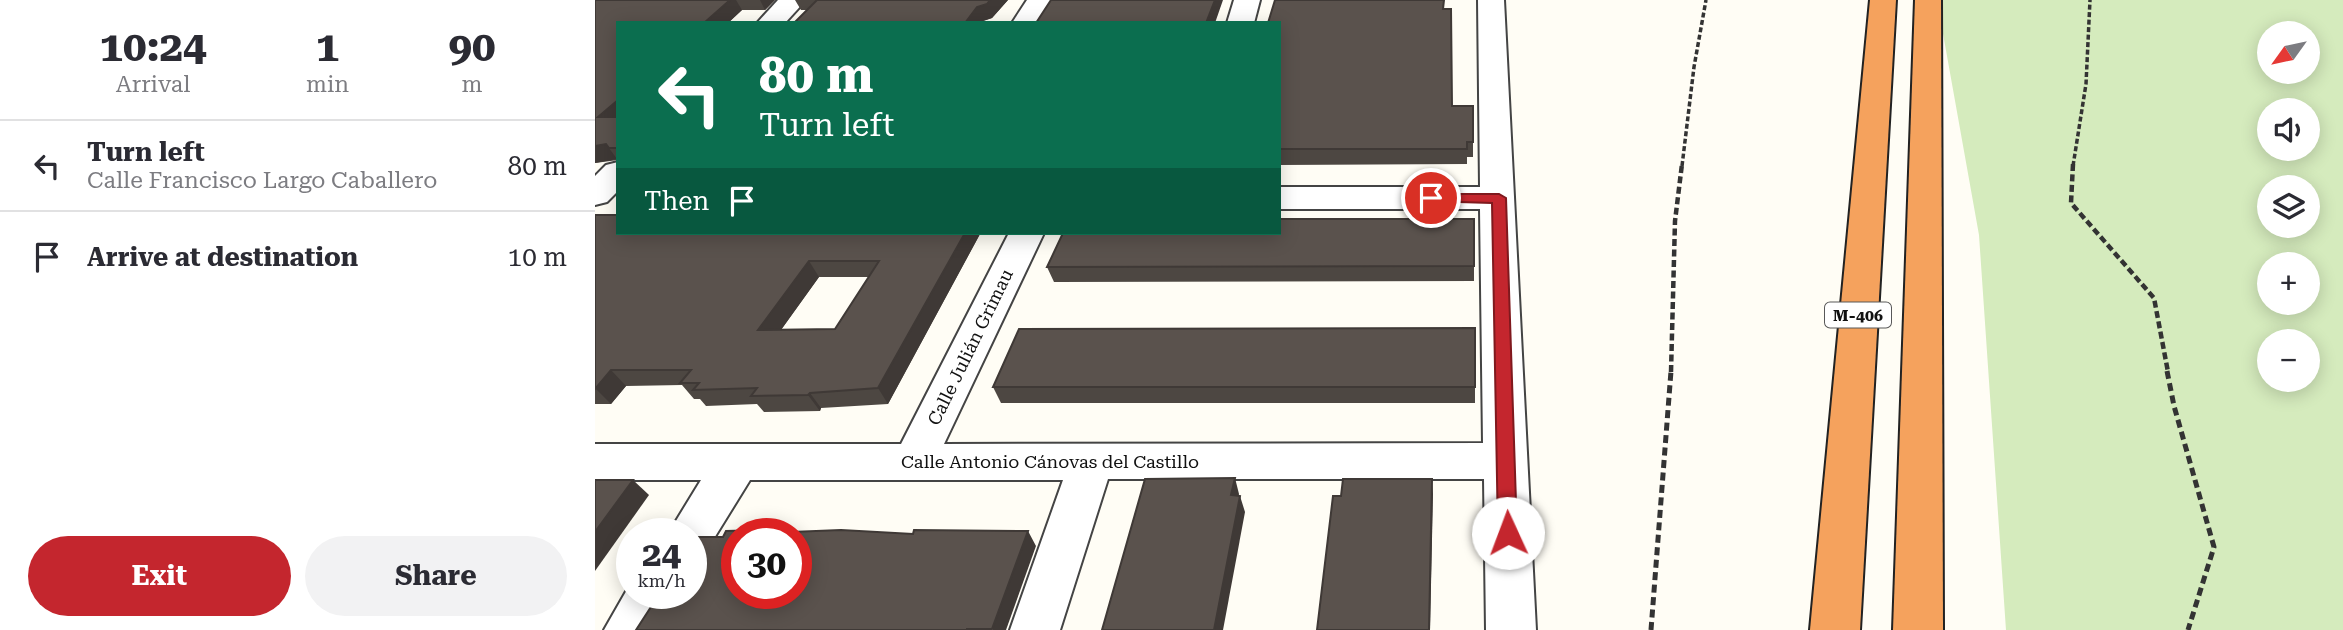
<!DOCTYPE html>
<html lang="en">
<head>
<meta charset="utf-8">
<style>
	body { margin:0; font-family:"Roboto Serif",serif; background:#f2f2f3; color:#2b2b33; height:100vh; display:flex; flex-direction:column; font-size:26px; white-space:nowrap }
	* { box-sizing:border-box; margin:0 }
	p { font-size:23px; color:#7c7c81 }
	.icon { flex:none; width:38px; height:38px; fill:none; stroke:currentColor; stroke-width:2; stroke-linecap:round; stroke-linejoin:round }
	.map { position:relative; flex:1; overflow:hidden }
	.drawer { display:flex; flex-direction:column; background:#fff; width:595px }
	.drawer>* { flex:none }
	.top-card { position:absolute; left:21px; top:21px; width:665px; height:214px; border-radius:0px; box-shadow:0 4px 18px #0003; background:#0b6e4f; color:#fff; overflow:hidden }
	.needle { width:46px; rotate:237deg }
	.tools { position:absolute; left:1662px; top:21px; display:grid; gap:14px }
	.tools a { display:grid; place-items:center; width:63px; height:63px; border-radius:50%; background:#fff; box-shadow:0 4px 18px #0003; font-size:35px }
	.speed { position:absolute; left:21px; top:518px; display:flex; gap:14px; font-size:35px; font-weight:700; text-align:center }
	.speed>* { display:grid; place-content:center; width:91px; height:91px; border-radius:50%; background:#fff; box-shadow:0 4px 18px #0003; line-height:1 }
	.speed small { font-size:18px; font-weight:400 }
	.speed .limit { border:10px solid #d22; background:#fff; color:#111 }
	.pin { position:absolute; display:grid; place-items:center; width:60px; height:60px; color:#fff; margin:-30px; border:4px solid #fff; border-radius:50%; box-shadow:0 2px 7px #0007 }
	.me { position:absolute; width:77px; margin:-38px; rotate:358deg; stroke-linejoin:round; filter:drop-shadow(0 0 5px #0008) }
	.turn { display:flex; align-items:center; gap:24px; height:147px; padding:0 28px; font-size:32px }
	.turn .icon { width:91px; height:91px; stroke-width:2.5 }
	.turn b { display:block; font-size:49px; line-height:60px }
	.then { display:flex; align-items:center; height:66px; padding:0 28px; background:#0003; gap:14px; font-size:26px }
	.eta { display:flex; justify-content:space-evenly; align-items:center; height:119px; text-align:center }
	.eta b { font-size:42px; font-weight:700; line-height:49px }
	.action { display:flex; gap:14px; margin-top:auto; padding:14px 28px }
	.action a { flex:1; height:80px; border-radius:42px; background:#c4262e; color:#fff; font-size:28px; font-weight:700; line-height:80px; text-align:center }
	.action a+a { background:#f2f2f3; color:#2b2b33 }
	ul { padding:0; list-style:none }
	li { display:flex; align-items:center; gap:21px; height:91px; padding:0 28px; border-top:2px solid #e1e1e2 }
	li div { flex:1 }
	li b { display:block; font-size:26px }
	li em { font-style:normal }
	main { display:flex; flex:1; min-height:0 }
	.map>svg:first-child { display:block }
	.green { fill:#d5ebbd; fill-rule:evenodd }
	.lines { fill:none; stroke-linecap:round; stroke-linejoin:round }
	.minor-casing { stroke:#444; stroke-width:4 }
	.highway-casing { stroke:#222; stroke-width:4 }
	.path-far2 { stroke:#333; stroke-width:3.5; stroke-dasharray:5 2.5; stroke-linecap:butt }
	.path-far1 { stroke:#333; stroke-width:4.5; stroke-dasharray:7 3.5; stroke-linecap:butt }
	.path { stroke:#333; stroke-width:5; stroke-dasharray:8 4.5; stroke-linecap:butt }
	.minor { fill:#fff; fill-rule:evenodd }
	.highway { fill:#f5a25d; fill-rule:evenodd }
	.wall { fill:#4d4742; fill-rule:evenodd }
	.shaded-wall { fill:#3f3936 }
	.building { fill:#5a524d; stroke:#3f3936; stroke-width:2; fill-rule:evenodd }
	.route { fill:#c4262e; stroke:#7f191e; stroke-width:2 }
	.labels { text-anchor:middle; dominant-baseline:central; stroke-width:7; stroke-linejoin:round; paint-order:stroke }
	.shield { fill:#fff; stroke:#585858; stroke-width:2 }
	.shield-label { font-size:16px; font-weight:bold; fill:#111 }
	.street-label { font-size:18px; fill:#111; stroke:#fff }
</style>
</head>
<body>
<main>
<section class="drawer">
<div class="eta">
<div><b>10:24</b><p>Arrival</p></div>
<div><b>1</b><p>min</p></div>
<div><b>90</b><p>m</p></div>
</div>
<ul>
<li><svg class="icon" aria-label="left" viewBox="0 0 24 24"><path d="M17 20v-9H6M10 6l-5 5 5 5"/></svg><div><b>Turn left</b><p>Calle Francisco Largo Caballero</p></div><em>80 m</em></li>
<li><svg class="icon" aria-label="arrive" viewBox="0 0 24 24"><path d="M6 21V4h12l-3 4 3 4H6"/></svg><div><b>Arrive at destination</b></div><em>10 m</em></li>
</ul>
<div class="action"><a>Exit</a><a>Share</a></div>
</section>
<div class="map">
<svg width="1748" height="630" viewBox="0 0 1748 630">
	<rect width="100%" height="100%" fill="#fffdf5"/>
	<path class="green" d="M1342 0H1748V630H1411L1384 235ZM1675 33H1713V72H1675ZM1675 110H1713V149H1675ZM1675 187H1713V226H1675ZM1675 264H1713V303H1675ZM1675 341H1713V380H1675Z"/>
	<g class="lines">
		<defs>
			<g id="minor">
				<path d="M183 0H211L190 23H162Z"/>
				<path d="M432 0H458L444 23H417Z"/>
				<path d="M639 0H665L659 23H632Z"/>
				<path d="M883 0H909L941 630H891L889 479H513L465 630H415L468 480H155L113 548 96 554V534H73L106 480H0V444H306L414 233H449L349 444 888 443 885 209H684V187H885Z"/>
				<path d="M23 162V191L12 202 0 205V176L11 165Z"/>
				<path d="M37 581V593H82L62 630H9Z"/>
			</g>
			<g id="highway">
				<path d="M1275 0H1301L1265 630H1215Z"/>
				<path d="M1320 0H1346L1348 630H1298Z"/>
			</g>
		</defs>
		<use href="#minor" class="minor-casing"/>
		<use href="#highway" class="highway-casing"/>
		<g class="path-far2">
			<path d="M1087 166 1099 67 1111 0"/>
			<path d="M1478 166 1491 84 1495 0"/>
		</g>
		<g class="path-far1">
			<path d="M1478 164 1476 203 1559 298 1573 372"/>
			<path d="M1076 372 1080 221 1087 164"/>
		</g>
		<g class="path">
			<path d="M1572 371 1579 406 1619 547 1593 630"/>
			<path d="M1056 630 1076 371"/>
		</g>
		<use href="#minor" class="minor"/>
		<use href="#highway" class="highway"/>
	</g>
	<g class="wall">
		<path d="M0 0H180L170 10H147L133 23H23V160L0 163Z"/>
		<path d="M200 0H413L397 18 388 21 386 23H199L212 10H206Z"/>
		<path d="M849 9 857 106H878V157H872V164L684 165V23Z"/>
		<path d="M0 215 23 233H384L385 234 293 404 226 408 225 411 169 412 162 404 111 406 105 399H99L87 385 31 386 16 404H0ZM224 277H274L240 329 186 330Z"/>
		<path d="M879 219V281L459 282 452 267Z"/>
		<path d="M880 328V403H406L398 387Z"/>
	</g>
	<g class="shaded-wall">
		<path d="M135 0H141L147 10 133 23H109Z"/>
		<path d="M165 0H180L170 10Z"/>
		<path d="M395 0H413L397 18 388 21 386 23H370L382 7Z"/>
		<path d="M620 0H628L620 23H611Z"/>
		<path d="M23 100V124L3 117Z"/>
		<path d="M11 144 22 159 0 163V146Z"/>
		<path d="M370 233H384L385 234 293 404 283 388Z"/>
		<path d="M214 261 224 277 175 345 163 330Z"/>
		<path d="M16 370 31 386 16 404 1 389Z"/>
		<path d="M215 393 226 408 225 411 213 395Z"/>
		<path d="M640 478 644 494 641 511 636 495Z"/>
		<path d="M837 479 838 494 835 630H834Z"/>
		<path d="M38 480 54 495 0 571V532Z"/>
		<path d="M645 496 650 512 628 630H619Z"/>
		<path d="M433 531 441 546 411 630H398L397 629Z"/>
	</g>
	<g class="building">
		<path d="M0 0H135L109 23H23V100L3 117H23V148H14L11 144 0 146Z"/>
		<path d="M222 0H395L392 4 382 7 370 23H199Z"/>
		<path d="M456 0H620L611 23H441Z"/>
		<path d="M680 0H849L848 9H856L857 106H878V142H872V149H684V23H673Z"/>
		<path d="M0 215H23V233H370L283 388 215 393 213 395 156 396 162 388 98 390 104 383H85L96 370H16L0 389ZM214 261H284L240 329 163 330Z"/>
		<path d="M684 219H879V266L452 267 468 233H684Z"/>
		<path d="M880 328V387H398L424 329Z"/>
		<path d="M640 478 636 495 645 496 619 630H507L550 479Z"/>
		<path d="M748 479H837L834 630H722L738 496H746Z"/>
		<path d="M0 480H38L0 532Z"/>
		<path d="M172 530 171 533 246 530 318 534 319 530 433 531 397 629H372V630H41L65 593H96V545L101 537H128L131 531ZM142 534H201V593H142Z"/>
	</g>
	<path class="route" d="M836 194H904L911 198 922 533 920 539 913 542 906 539 903 533 897 203 831 201V195Z"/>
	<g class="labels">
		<rect class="shield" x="1230" y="302.5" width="66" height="25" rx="5"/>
		<g class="shield-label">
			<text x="1263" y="315">M-406</text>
		</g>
		<g class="street-label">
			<text transform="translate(375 347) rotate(-64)">Calle Julián Grimau</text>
			<text x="455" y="461">Calle Antonio Cánovas del Castillo</text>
		</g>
	</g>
</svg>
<div class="tools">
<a><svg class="needle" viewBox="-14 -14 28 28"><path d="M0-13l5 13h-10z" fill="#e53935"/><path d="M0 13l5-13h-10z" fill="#7c7c81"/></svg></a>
<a><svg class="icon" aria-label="sound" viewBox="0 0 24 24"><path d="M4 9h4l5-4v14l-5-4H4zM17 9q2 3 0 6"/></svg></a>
<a><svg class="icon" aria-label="layers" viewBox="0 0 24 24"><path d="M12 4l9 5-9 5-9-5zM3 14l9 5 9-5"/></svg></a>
<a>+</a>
<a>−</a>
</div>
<div class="speed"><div>24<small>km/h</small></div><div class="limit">30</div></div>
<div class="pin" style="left:836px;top:198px;background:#d93025"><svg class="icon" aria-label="arrive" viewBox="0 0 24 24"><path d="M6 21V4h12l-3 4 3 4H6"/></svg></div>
<svg class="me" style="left:913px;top:533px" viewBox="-20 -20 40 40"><circle r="19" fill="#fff"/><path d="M0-13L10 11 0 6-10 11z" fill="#c4262e"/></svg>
<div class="top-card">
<div class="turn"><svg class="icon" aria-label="left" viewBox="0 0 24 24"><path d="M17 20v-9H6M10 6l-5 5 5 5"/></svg><div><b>80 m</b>Turn left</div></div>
<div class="then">Then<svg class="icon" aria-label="arrive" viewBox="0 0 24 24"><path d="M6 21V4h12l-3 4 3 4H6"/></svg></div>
</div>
</div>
</main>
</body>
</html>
